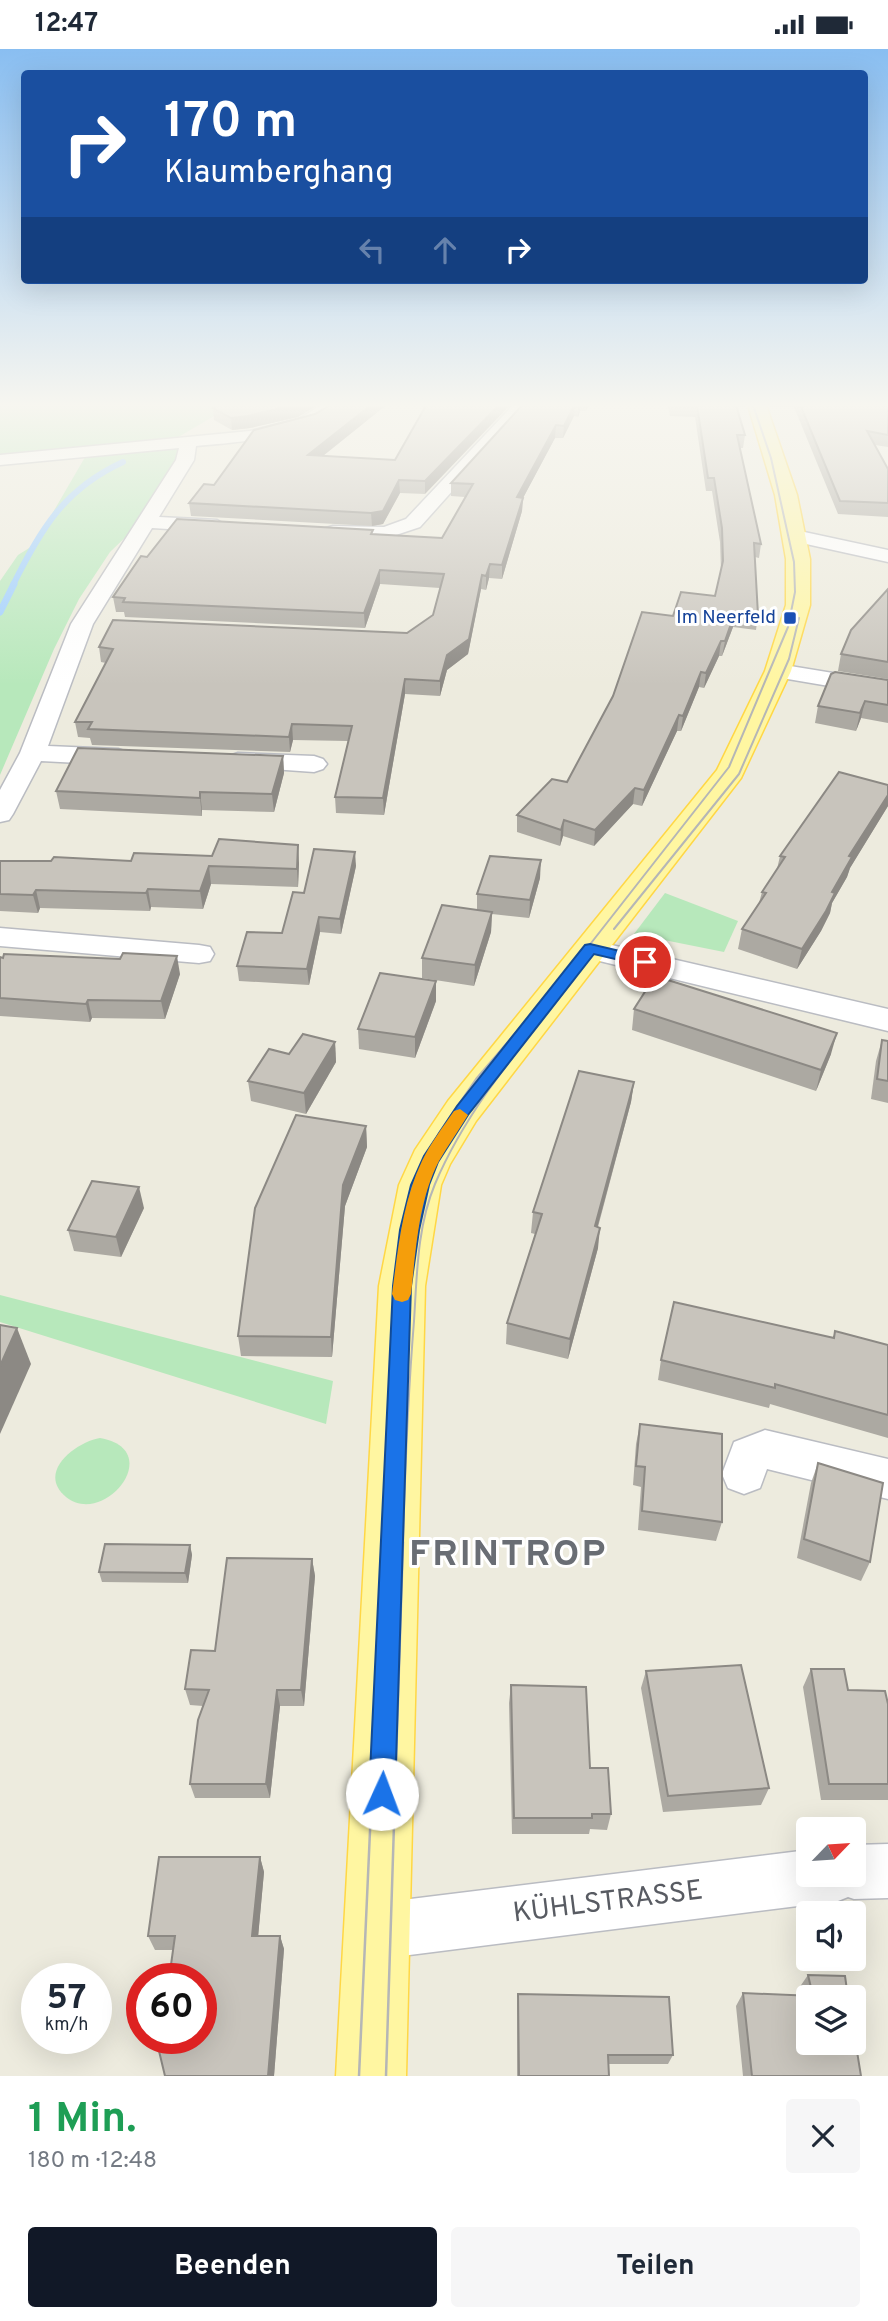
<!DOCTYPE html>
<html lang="de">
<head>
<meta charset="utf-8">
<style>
	body { margin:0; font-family:Overpass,sans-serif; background:#f6f6f7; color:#1f2937; height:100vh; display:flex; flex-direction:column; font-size:26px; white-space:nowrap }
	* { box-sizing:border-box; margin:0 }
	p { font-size:23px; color:#747a83 }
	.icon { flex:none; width:38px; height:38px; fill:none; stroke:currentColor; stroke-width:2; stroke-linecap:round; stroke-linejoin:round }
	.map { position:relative; height:2027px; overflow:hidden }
	.side { display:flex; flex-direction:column; background:#fff; flex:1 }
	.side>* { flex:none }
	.guide { position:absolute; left:21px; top:21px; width:847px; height:214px; border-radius:7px; box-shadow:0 7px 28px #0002; background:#1a4fa0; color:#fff; overflow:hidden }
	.needle { width:46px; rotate:65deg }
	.controls { position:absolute; left:796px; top:1768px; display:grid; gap:14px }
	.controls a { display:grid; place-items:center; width:70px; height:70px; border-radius:7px; background:#fff; box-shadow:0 7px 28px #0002; font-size:35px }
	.speed { position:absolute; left:21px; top:1914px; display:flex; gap:14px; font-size:35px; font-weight:700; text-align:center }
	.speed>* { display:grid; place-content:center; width:91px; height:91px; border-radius:50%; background:#fff; box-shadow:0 7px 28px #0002; line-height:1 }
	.speed small { font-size:18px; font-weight:400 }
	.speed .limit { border:10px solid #d22; background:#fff; color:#111 }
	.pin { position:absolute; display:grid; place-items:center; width:60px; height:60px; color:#fff; margin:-30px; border:4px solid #fff; border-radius:50%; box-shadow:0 2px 7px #0007 }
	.me { position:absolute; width:77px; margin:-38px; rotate:2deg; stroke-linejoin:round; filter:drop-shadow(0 0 5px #0008) }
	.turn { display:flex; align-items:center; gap:24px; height:147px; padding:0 28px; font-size:32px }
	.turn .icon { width:91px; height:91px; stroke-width:2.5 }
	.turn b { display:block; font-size:49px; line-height:60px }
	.lanes { display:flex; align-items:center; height:66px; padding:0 28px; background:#0003; justify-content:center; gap:35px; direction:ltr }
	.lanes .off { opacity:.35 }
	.round { display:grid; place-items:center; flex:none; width:74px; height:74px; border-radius:7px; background:#f6f6f7 }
	.headline { display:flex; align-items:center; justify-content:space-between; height:119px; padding:0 28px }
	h1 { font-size:42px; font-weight:700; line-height:52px; color:#1e9e55 }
	.cta { display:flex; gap:14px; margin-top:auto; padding:14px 28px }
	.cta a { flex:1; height:80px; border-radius:7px; background:#111827; color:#fff; font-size:28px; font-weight:700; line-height:80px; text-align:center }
	.cta a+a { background:#f6f6f7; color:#1f2937 }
	.status { display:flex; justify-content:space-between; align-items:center; height:49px; padding:0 35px; background:#fff; direction:ltr }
	.status svg { height:19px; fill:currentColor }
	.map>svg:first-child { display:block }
	.green { fill:#b7e8bb }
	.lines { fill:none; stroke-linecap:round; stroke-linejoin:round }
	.stream-far1 { stroke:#9cceff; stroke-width:6 }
	.stream { stroke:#9cceff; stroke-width:7 }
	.street-casing { stroke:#babcc2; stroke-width:3 }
	.primary-casing { stroke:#ffd745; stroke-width:3 }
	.street { fill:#fff; fill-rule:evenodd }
	.primary { fill:#fff6a1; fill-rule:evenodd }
	.tram-far1 { stroke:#b5b6b6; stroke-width:2 }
	.tram { stroke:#b5b6b6; stroke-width:2.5 }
	.wall { fill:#aca9a2 }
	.shaded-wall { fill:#8c8984 }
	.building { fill:#c8c4bc; stroke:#8c8984; stroke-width:2 }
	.route { fill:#1a73e8; stroke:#114b97; stroke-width:2 }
	.slow { fill:#f59e0b }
	.transit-dot { fill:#1a4fb4; stroke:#fff; stroke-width:2.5 }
	.labels { text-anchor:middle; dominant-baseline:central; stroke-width:6; stroke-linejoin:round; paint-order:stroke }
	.far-transit-label { font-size:19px; fill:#164399; stroke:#fff; text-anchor:end }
	.near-street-label { font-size:28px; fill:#585b62; stroke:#fff }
	.near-district-label { font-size:37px; font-weight:bold; letter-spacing:2px; fill:#696d74; stroke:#fff }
</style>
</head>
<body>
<div class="status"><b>12:47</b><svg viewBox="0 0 49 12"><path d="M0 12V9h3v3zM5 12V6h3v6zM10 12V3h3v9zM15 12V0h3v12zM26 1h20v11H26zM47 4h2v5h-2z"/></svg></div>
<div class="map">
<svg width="888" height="2027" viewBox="0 0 888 2027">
	<rect width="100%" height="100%" fill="#edebde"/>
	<g class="green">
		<path d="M0 353H238L175 390 0 406Z"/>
		<path d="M186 394 137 477 110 503 79 550 54 600 0 726V532L18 506 34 496 88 403Z"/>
		<path d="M665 844 738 872 724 903 634 885Z"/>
		<path d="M0 1246 333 1332 326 1375 0 1273Z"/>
		<path d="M100 1389C167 1401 104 1479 66 1448 36 1423 76 1393 100 1389Z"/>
	</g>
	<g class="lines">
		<path class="stream-far1" d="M13 536C41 480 64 440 123 413"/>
		<path class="stream" d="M0 563 14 535"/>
		<defs>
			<g id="street">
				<path d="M326 353H345C314 389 240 393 196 397L194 411 159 468 217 471 227 477 217 483 152 479 93 575 48 697 118 700 127 703 131 708 127 713 118 716 41 712 13 765 9 771 0 773V741L20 704 71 575 176 411 179 399 0 416V406L250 382 299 370Z"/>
				<path d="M516 353H532L420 478 384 490 326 487 323 483 326 479 333 477 384 478 406 470Z"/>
				<path d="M795 481 888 501V513L788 491 785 487 788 483Z"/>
				<path d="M778 615 888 633V647L770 627 767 622 770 617Z"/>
				<path d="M238 704 314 707 323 710 327 715 323 720 314 723 229 717 225 712 229 707Z"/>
				<path d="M0 879 199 896 210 898 214 905 210 912 199 914 0 897Z"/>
				<path d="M590 891 888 960V982L579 907 575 900 579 893Z"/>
				<path d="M765 1381 888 1410V1450L767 1420 760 1439 744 1445 728 1439 722 1425 734 1393Z"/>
				<path d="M888 1795V1849L854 1850 848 1848 838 1852 378 1910 358 1902 350 1882 358 1862 378 1854 808 1801V1825H854V1796Z"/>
			</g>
			<path id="primary" d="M747 353H765L797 446 810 510V556L791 622 741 729 476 1072 450 1115 441 1136 425 1237 406 2027H336L379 1237 399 1136 415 1101 448 1052 717 721 765 622 786 556V510L775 446Z"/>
		</defs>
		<use href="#street" class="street-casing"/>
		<use href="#primary" class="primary-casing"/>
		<use href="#street" class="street"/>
		<use href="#primary" class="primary"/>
		<g class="tram-far1">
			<path d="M614 880 739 725 789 610 799 569"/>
			<path d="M383 1495 395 1238 403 1177 415 1135 439 1084 476 1030 577 912 729 718 788 578 795 543 794 513 771 409 752 353"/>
			<path d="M403 1495C405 1420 408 1346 414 1272 417 1226 417 1178 435 1135 467 1059 524 994 575 929"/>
		</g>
		<g class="tram">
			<path d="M359 2027 383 1493"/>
			<path d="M386 2027 403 1493"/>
		</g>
	</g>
	<g class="wall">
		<path d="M221 353H322L298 368 250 379 232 381 214 371 213 359Z"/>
		<path d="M335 353H390L323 407 395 411 428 353 425 445 400 444 383 475 372 477 191 467 189 454 315 365Z"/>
		<path d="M525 353H590L586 362H580L578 368 574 367 563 389H555L523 449 522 462 502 530 489 529 486 541 481 540 468 605 447 621 440 647 405 645 384 766 336 764 335 748 348 692 293 691 290 703 92 696 90 689 78 688 75 673 106 614 101 613 99 598 407 584 433 566 440 539 380 535 365 579 125 568 124 563H116L113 548 147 508 373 485 442 489 465 448 451 447V434Z"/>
		<path d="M667 353H747L746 358H736L745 386 743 399H740L761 495 759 509 755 508 758 566 756 581 733 578 722 607H719L704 639 699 638 681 682H677L642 757 633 755 594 797 563 787 560 797 517 783V766L567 733 673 567 715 547 721 521 720 493 712 442H706L695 368 670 367Z"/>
		<path d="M767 353H888V398L875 396 888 420V468L838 465 794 358H769Z"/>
		<path d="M888 540V630L838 622 841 605Z"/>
		<path d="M888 631V674L861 669 856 682 815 674 818 657Z"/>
		<path d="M283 707 284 724 274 763 202 761V767L60 760 56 742Z"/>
		<path d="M888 736V757L850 819 847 828 832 854 830 864 821 882 797 920 738 900 742 880 759 854 762 843 777 820 780 807Z"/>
		<path d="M0 812H131L299 814 298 838 211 835 203 860 151 858 150 862 40 859 38 864 0 862Z"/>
		<path d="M356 817 341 885 320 883 309 936 239 932 237 917 282 884 304 844Z"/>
		<path d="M540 829 529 869 492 865 491 883 474 937 422 929V909L477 861V845Z"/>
		<path d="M0 908 180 925 165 970 92 969 90 973 0 967Z"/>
		<path d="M436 932V952L415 1009 359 1000 358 980Z"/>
		<path d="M634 960 831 1005 816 1042 632 981Z"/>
		<path d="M882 991 888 992V1054L871 1050 876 1012Z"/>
		<path d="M335 993 336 1013 306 1065 251 1052 248 1032 289 1005Z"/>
		<path d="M634 1033 631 1053 598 1178V1199L568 1310 506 1295 507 1274 535 1185 531 1184 533 1163Z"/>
		<path d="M366 1077 367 1098 345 1157 332 1308 241 1307 238 1287Z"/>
		<path d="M144 1159 121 1208 74 1202 68 1181Z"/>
		<path d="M835 1282 888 1296V1389L770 1355 769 1359 658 1331 661 1311 833 1289Z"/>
		<path d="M640 1375 722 1473 716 1492 638 1481 641 1438 633 1436 636 1395Z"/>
		<path d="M818 1414 870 1513 861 1532 797 1509 811 1434Z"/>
		<path d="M190 1496 192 1506 188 1534 102 1533 99 1523Z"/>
		<path d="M312 1510 315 1527 304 1657H280L270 1749H195L190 1735 203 1657 190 1656 185 1640 215 1602Z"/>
		<path d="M811 1620 848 1641 888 1655V1751H821L803 1638Z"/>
		<path d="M646 1622 769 1739 761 1756 663 1763 641 1639Z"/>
		<path d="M511 1636 590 1719 611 1765 607 1781 590 1780 589 1785H512L509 1654Z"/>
		<path d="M260 1808 264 1823 258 1887H280L284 1900 274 2027H165L173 1901H155L148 1887Z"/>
		<path d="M808 1926 861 2027H743L736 1957 743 1944 801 1946 799 1939Z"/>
		<path d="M518 1945 673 2006 668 2015H609V2027H517V1955Z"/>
	</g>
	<g class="shaded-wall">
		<path d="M302 353H322L298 368 250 379 232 381 231 369Z"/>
		<path d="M375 353H390L309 418 308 406Z"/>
		<path d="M502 353H513L425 445V432Z"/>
		<path d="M580 353H581L580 362 578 368V356Z"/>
		<path d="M586 353H590L586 362Z"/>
		<path d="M575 355 574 367 563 389 564 377Z"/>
		<path d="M556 376 555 389 523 449 522 462 502 530V516L517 448Z"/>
		<path d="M399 431 400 444 383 475 372 477 371 464Z"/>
		<path d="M490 515 489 529 486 541V527Z"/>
		<path d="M380 521V535L365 579 364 564Z"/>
		<path d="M482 526 481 540 468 605 447 621 440 647V632L447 606Z"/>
		<path d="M735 563 733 578 722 607 725 592Z"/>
		<path d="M721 592 719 607 704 639 706 624Z"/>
		<path d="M701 623 699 638 681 682 683 667Z"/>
		<path d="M405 630V645L384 766 383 749Z"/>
		<path d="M865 652 861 669 856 682 860 664Z"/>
		<path d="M679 666 677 682 642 757 644 741Z"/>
		<path d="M292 675 293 691 290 703 289 688Z"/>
		<path d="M283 707 284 724 274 763 272 745Z"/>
		<path d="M635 739 633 755 594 797 595 781Z"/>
		<path d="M200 743 202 761V767L200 749Z"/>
		<path d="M888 746V757L850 819 847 828 832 854 830 864 821 882 797 920 802 900 849 807Z"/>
		<path d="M564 771 563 787 560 797 561 781Z"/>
		<path d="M298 796 299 814 298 838 297 820Z"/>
		<path d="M355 803 356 817 341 885 340 870Z"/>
		<path d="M541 811 540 829 529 869 530 851Z"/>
		<path d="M209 817 211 835 203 860 200 842Z"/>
		<path d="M148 840 151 858 150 862 146 844Z"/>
		<path d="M36 841 40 859 38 864 33 846Z"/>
		<path d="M492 863 491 883 474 937 475 916Z"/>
		<path d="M319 868 320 883 309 936 307 920Z"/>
		<path d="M177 907 180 925 165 970 161 952Z"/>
		<path d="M436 932V952L415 1009V988Z"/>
		<path d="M88 951 92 969 90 973 86 955Z"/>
		<path d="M837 984 831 1005 816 1042 821 1021Z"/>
		<path d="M335 993 336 1013 306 1065 304 1044Z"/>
		<path d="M634 1033 631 1053 592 1198 595 1177Z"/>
		<path d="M366 1077 367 1098 345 1157 332 1308 331 1288 343 1136Z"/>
		<path d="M139 1138 144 1159 121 1208 116 1188Z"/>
		<path d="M600 1179 598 1199 568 1310 570 1290Z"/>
		<path d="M17 1279 31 1315 0 1385V1317Z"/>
		<path d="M190 1496 192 1506 188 1534 185 1524Z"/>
		<path d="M312 1510 315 1527 304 1657 301 1641Z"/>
		<path d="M277 1641 280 1657 270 1749 266 1735Z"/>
		<path d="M260 1808 264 1823 257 1900 252 1887Z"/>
		<path d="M280 1887 284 1900 274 2027H268Z"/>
	</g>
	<g class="building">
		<path d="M221 353H302L297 355 248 367 231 369 213 359Z"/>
		<path d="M335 353H375L308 406 395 411 428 353H502L425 432 399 431 383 462 371 464 189 454 204 435 214 436 254 381 315 365Z"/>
		<path d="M525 353H580L578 356 575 355 564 377 556 376 517 448 523 449 502 516 490 515 486 527 482 526 469 590 447 606 440 632 405 630 383 749 335 748 352 677 292 675 289 688 88 680 92 673H75L113 600 99 598 113 571 407 584 433 566 444 525 380 521 364 564 123 553 125 549 113 548 141 507 147 508 177 470 373 481 371 485 442 489 473 435 451 434Z"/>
		<path d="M670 353H735L745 386H737L761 495 754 494 758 566 735 563 725 592H721L706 624 701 623 683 667 679 666 644 741 635 739 595 781 564 771 561 781 517 766 552 730 567 733 613 647 642 563 673 567 681 543 715 547 723 512 722 479 714 429H708L697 356 671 355Z"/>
		<path d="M799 353H888V386L867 382 888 420V454L840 452Z"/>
		<path d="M888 540V613L841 605 851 581Z"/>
		<path d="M835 623 888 631V656L865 652 860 664 818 657 831 625Z"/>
		<path d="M78 699 283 707 272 745 200 743V749L56 742Z"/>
		<path d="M839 723 888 736V746L849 807 852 808 832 843 835 844 826 862 802 900 742 880 766 844 762 843 785 808 780 807Z"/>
		<path d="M219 790 298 796 297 820 209 817 200 842 148 840 146 844 36 841 33 846 0 845V812H51L54 808 131 812 134 804 212 807Z"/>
		<path d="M314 800 355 803 340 870 319 868 307 920 237 917 247 883 282 884 293 843 304 844Z"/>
		<path d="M490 807 541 811 530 851 477 845Z"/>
		<path d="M442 856 492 863 475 916 422 909Z"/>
		<path d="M123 904 177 907 161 952 88 951 86 955 0 949V908L3 909 4 905 120 910Z"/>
		<path d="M380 924 436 932 415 988 358 980Z"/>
		<path d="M655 927 837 984 821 1021 634 960Z"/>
		<path d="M303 985 335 993 304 1044 248 1032 269 1000 289 1005Z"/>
		<path d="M882 991 888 992V1032L877 1030Z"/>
		<path d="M579 1022 634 1033 595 1177 600 1179 570 1290 507 1274 542 1165 533 1163Z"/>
		<path d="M296 1066 366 1077 343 1136 331 1288 238 1287 255 1159Z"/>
		<path d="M92 1132 139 1138 116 1188 68 1181Z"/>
		<path d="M674 1253 834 1289 835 1282 888 1296V1366L775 1335V1339L661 1311Z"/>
		<path d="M0 1276 17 1279 0 1317Z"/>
		<path d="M640 1375 722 1385V1473L642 1462 645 1418 636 1417Z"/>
		<path d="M818 1414 883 1434 870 1513 804 1490Z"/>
		<path d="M105 1495 190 1496 185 1524 99 1523Z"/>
		<path d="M227 1509 312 1510 301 1641H277L266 1735H190L198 1671 209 1641 185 1640 191 1601 215 1602Z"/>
		<path d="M741 1616 769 1739 668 1747 646 1622Z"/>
		<path d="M811 1620H844L848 1641 885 1642 888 1655V1735H829Z"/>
		<path d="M511 1636 586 1638 590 1719H608L611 1765H592V1769H514Z"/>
		<path d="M159 1808H260L252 1887H280L268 2027H165L159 2002 161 1990H201V1930H169L175 1887H148Z"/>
		<path d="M808 1926 845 1927 848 1948H808V1993H854V1984L861 2027H752L743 1944 813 1947Z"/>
		<path d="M518 1945 669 1948 673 2006H608L609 2027H519Z"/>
	</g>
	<linearGradient id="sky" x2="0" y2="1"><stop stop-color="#89bef1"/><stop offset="0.56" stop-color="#f7f6f0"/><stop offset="1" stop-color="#f7f6f0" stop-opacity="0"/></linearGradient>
	<rect width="888" height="636" fill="url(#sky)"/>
	<path class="route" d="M590 895 650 909 652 913 645 917 594 905 468 1066 438 1113 429 1136 419 1181 411 1237 395 1745 391 1754 382 1758 373 1754 369 1745 393 1237 400 1181 411 1136 424 1107 457 1057 585 896Z"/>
	<path class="slow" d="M460 1060 468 1066C459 1081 448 1096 439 1112 418 1152 416 1202 411 1245L408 1251 402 1253 395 1251 392 1245C398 1201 402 1154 422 1112 430 1095 443 1078 454 1062Z"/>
	<rect class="transit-dot" x="783" y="562" width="14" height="14" rx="3.5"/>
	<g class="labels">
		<g class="far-transit-label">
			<text x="776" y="569">Im Neerfeld</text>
		</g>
		<g class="near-street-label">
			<text transform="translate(608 1854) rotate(-7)">KÜHLSTRASSE</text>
		</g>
		<g class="near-district-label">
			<text x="508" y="1506">FRINTROP</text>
		</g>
	</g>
</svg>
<div class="controls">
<a><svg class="needle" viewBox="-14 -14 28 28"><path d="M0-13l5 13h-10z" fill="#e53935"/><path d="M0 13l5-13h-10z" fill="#747a83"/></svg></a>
<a><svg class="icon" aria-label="sound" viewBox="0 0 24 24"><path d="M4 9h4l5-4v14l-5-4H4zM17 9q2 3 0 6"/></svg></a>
<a><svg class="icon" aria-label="layers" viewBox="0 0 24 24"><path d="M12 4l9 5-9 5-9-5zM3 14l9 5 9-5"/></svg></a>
</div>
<div class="speed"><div>57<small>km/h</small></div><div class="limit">60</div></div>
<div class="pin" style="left:645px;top:913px;background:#d93025"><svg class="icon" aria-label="arrive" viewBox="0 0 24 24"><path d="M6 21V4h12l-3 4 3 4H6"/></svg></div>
<svg class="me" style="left:382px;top:1745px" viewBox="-20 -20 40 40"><circle r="19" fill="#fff"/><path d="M0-13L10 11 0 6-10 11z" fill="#1a73e8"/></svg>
<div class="guide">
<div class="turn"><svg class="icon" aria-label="right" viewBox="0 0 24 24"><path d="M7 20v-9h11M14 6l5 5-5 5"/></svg><div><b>170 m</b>Klaumberghang</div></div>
<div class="lanes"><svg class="icon off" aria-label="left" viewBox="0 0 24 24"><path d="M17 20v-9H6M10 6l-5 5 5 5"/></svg><svg class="icon off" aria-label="ahead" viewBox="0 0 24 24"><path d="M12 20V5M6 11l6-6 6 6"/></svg><svg class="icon" aria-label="right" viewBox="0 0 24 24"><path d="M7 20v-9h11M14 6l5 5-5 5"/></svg></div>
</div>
</div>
<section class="side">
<div class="headline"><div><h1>1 Min.</h1><p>180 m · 12:48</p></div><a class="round"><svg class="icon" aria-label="close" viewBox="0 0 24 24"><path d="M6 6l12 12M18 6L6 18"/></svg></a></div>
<div class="cta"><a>Beenden</a><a>Teilen</a></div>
</section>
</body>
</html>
